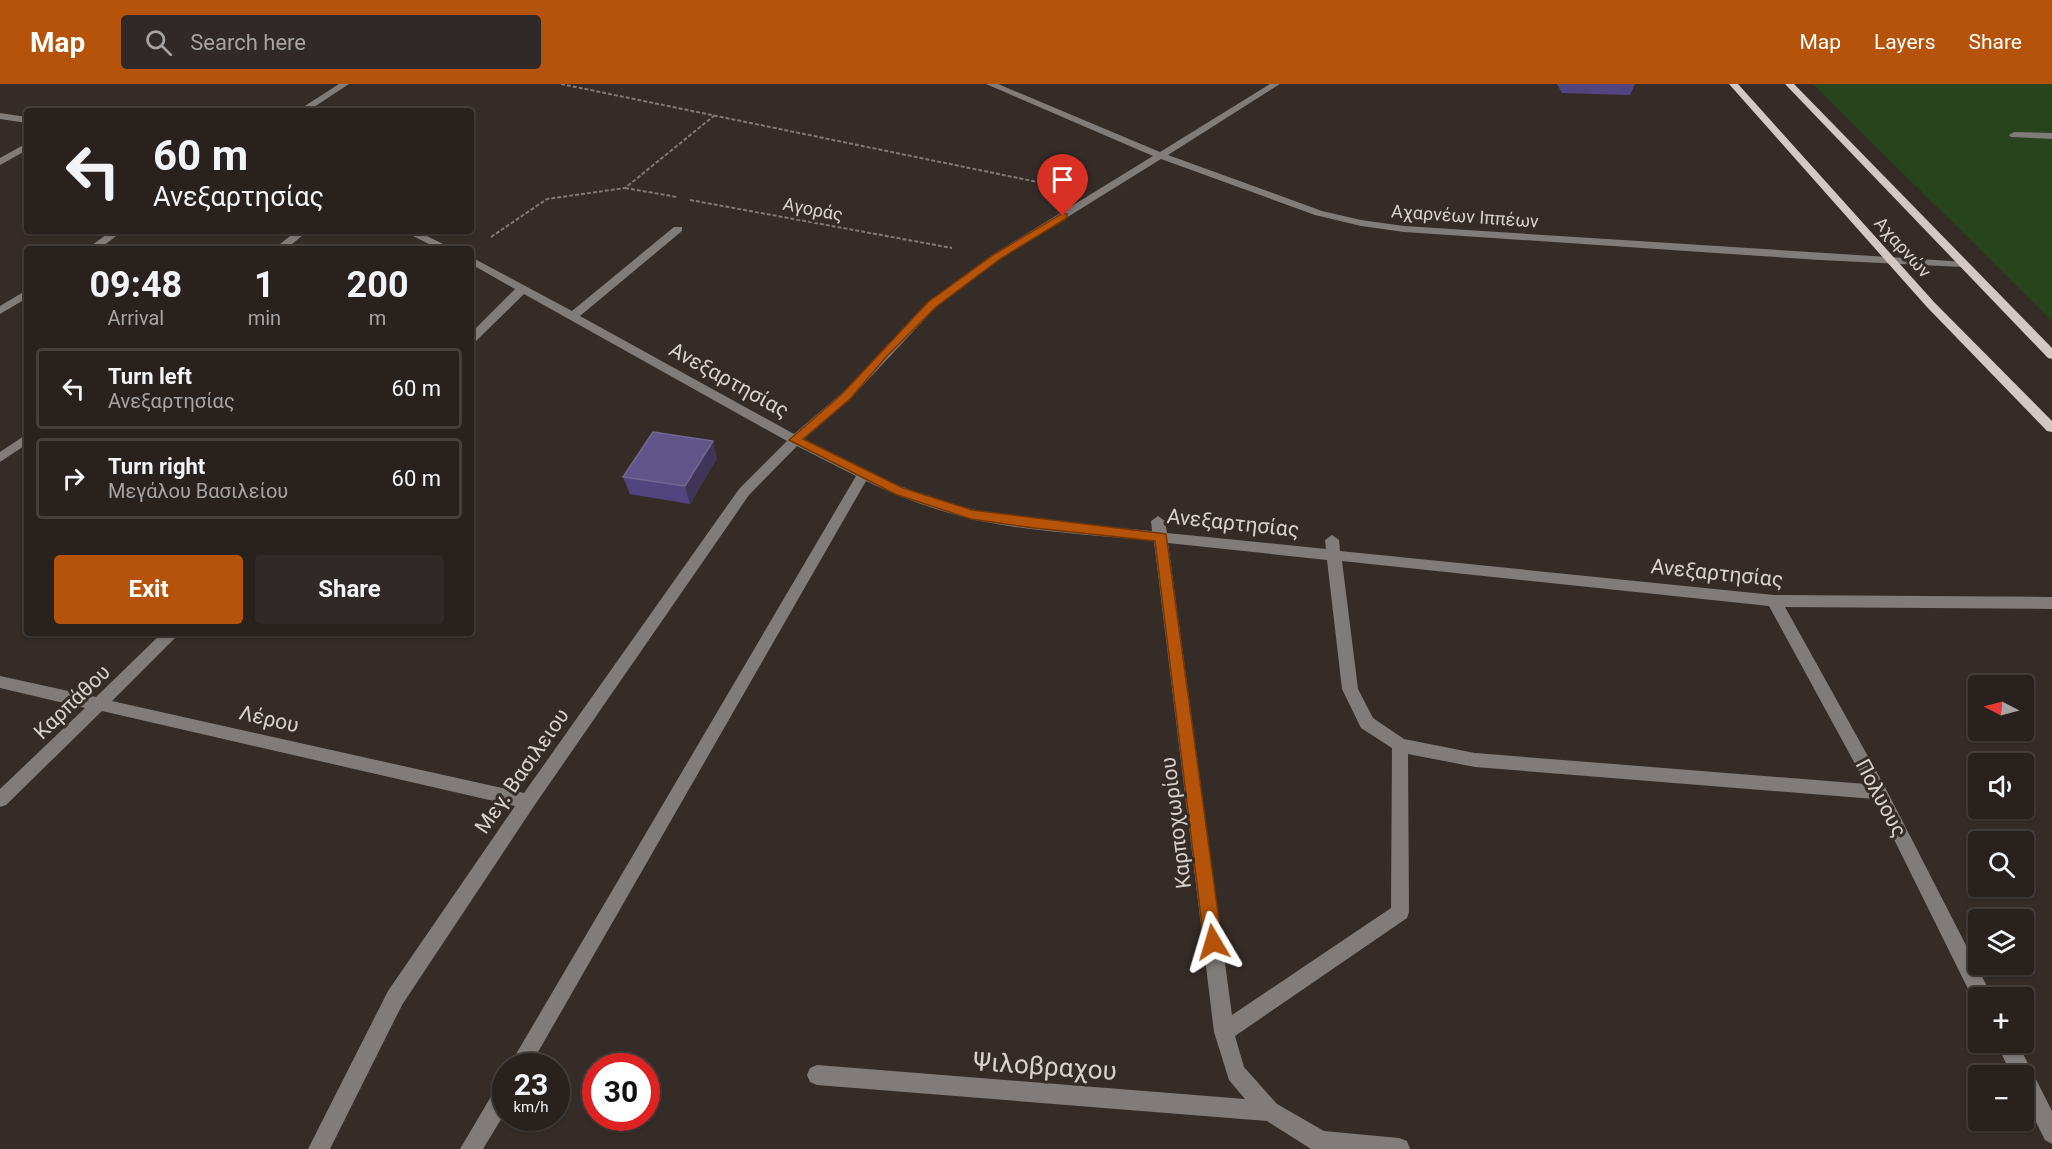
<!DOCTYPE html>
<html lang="en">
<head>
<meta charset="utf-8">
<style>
	body { margin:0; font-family:Roboto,sans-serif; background:#302927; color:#f1f3f6; height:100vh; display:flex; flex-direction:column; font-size:22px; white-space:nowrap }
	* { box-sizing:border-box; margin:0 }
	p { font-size:20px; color:#a5a3a4 }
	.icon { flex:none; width:33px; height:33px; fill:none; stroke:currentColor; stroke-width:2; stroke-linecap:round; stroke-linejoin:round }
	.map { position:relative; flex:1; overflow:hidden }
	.details { position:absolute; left:24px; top:162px; width:450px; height:390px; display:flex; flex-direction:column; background:#28211e; border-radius:6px; box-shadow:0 2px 4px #0004,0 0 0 2px #443e3c }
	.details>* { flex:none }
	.top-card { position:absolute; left:24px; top:24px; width:450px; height:126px; border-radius:6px; box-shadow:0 2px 4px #0004,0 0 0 2px #443e3c; background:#28211e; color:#f1f3f6; overflow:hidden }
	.needle { width:39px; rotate:276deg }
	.buttons { position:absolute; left:1968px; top:591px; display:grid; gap:12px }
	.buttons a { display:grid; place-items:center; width:66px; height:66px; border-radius:6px; background:#28211e; box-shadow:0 2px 4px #0004,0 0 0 2px #443e3c; font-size:30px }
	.speed { position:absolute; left:492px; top:969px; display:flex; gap:12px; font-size:30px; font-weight:700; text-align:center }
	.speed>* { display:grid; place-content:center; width:78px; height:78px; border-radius:50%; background:#28211e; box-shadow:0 2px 4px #0004,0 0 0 2px #443e3c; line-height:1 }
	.speed small { font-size:15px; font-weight:400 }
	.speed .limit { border:9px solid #d22; background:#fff; color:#111 }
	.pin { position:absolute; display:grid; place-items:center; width:51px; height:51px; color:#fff; margin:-62px -26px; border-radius:50% 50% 50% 0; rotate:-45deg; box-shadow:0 0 6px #0007 }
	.pin .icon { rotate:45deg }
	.me { position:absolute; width:66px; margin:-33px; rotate:353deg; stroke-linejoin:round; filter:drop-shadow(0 0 4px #0008) }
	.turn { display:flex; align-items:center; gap:21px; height:126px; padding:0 30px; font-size:27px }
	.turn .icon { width:78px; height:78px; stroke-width:2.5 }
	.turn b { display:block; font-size:42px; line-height:51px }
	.eta { display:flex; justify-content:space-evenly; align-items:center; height:102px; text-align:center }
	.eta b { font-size:36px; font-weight:700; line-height:42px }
	.cta { display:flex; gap:12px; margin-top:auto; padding:12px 30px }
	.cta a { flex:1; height:69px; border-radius:6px; background:#b45309; color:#fff; font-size:24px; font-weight:700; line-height:69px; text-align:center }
	.cta a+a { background:#302927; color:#f1f3f6 }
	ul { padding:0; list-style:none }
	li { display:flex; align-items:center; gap:18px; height:81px; margin:0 12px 9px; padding:0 18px; border:3px solid #443e3c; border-radius:6px }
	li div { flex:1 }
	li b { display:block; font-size:22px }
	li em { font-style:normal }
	header { display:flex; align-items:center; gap:36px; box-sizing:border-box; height:84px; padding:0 30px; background:#b45309; color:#fff }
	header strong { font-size:28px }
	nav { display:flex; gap:33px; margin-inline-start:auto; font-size:21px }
	.search { width:420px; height:54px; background:#302927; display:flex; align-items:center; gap:15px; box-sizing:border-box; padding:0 21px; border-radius:6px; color:#a5a3a4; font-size:22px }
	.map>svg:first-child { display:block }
	.green { fill:#28441d }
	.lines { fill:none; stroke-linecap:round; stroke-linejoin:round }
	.path { stroke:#817976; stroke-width:2; stroke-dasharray:4 2; stroke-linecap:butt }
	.minor { fill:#817b79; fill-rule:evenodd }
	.major { fill:#d3c8c4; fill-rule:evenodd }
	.wall { fill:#52457f }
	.shaded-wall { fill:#403459 }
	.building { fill:#605488; stroke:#736893; stroke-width:1.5 }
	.route { fill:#b45309; stroke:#753606; stroke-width:1.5 }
	.labels { text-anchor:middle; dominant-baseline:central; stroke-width:6; stroke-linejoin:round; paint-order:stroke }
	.far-street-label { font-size:18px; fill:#d8d2cf; stroke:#352c28 }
	.street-label { font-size:21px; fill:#d8d2cf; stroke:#352c28 }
	.near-street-label { font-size:26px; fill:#d8d2cf; stroke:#352c28 }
</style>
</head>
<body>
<header>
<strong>Map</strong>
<div class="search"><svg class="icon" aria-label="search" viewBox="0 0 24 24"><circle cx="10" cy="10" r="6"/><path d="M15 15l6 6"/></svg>Search here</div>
<nav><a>Map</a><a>Layers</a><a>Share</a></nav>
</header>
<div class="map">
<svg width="2052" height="1065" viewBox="0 0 2052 1065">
	<rect width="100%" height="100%" fill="#352c28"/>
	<path class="green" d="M1813 0H2052V238V237Z"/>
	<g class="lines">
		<g class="path">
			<path d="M561 0 1052 101"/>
			<path d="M625 104 677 113"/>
			<path d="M690 116 952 164"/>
			<path d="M491 153 547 115 625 104 715 31"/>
		</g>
		<g class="minor">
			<path d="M339 0H349L308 27H297Z"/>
			<path d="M986 0H998L1160 68 1270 0H1280L1168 71 1322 127 1361 136 1404 142 1966 178V182L1962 183 1820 176 1404 148 1361 142 1315 131 1161 75 1000 175 936 223 850 315 804 355C857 384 912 411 971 425 1030 439 1093 441 1152 447L1151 437 1158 432 1165 437 1167 449 1326 465 1325 456 1332 451 1339 456 1340 467 1774 511 2052 513V525L1785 523 1885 703 1993 914H1978V922L1976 921 1874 715 1475 683 1408 670 1409 828 1407 834 1235 952 1244 983 1277 1020 1324 1047 1399 1054 1407 1057 1410 1065H1311L1267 1037 817 1001 810 998 807 991 810 984 817 981 1245 1015 1229 996 1214 948 1154 457C1093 451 1030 448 971 435 935 426 899 413 866 397L530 982H509L856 392 797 362 749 411 534 722 402 921 330 1065H308L388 907 515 722 102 627 6 721 0 723V705L85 624 0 604V592L96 613 162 549H180L112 617 524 709 739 405 787 357 524 210 475 258 471 260V249L515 205 471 180V173L572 227 674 143H682V147L580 232 794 350 842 309 928 219 992 171 1153 72ZM1168 459 1327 476 1342 605 1361 644 1392 664 1391 824 1232 931ZM1342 477 1769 522 1866 700 1475 669 1404 655 1373 634 1358 605Z"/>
			<path d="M0 29 27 33V39L0 35Z"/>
			<path d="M2014 48 2052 49V55L2011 53 2009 51Z"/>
			<path d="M27 59V66L0 81V74Z"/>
			<path d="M111 147H123L99 165H87Z"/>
			<path d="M296 147H308L286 165H274Z"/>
			<path d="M403 147H417L453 165H439Z"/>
			<path d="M27 206V214L0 230V222Z"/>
			<path d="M27 350V360L0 378V368Z"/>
			<path d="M1996 958H2017L2052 1027V1060L2045 1056 2024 1014V992H2012Z"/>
			<path d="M506 996V1027L483 1065H460L499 999Z"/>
		</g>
		<g class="major">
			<path d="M1729 0H1738L1934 218 2052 337V348L2047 347 1926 222Z"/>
			<path d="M1785 0H1794L2052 264V275L2048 274Z"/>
		</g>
	</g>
	<g class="wall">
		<path d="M1557 0H1635L1630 11 1562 9Z"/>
		<path d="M717 374 690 420 630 410 623 393Z"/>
	</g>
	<path class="shaded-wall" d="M713 357 717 374 690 420 685 402Z"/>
	<path class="building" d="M653 348 713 357 685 402 623 393Z"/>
	<path class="route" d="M1063 129 1067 130V134L1000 175 936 223 887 272 850 315 803 355 903 404 972 426 1166 450 1222 858 1219 864 1213 866 1207 864 1204 858 1155 457 1034 444 971 435 895 410 789 356 842 310 928 218 993 171Z"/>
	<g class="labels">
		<g class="far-street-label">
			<text transform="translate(813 125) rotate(11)">Αγοράς</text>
			<text transform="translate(1465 132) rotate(4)">Αχαρνέων Ιππέων</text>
			<text transform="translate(1903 163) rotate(48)">Αχαρνών</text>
		</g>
		<g class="street-label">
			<text transform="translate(729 296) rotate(29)">Ανεξαρτησίας</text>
			<text transform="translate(1233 439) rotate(6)">Ανεξαρτησίας</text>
			<text transform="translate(1717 489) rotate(6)">Ανεξαρτησίας</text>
			<text transform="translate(72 618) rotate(-44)">Καρπάθου</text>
			<text transform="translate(269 635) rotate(13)">Λέρου</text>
			<text transform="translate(522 687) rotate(-55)">Μεγ. Βασιλειου</text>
			<text transform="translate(1881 714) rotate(62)">Πολυους</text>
			<text transform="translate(1176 739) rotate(-97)">Καρποχωρίου</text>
		</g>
		<g class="near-street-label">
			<text transform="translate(1045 982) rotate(4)">Ψιλοβραχου</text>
		</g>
	</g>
</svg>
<div class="buttons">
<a><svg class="needle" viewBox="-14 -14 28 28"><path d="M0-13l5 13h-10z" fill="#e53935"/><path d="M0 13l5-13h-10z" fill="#a5a3a4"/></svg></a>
<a><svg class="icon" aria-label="sound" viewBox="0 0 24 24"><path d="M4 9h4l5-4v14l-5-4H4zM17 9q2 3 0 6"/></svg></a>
<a><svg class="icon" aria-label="search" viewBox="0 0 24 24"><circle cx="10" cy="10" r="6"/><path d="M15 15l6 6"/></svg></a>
<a><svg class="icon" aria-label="layers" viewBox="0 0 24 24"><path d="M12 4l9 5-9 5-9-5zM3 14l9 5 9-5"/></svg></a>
<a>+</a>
<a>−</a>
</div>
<div class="speed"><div>23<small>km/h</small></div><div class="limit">30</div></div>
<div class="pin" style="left:1063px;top:132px;background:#d93025"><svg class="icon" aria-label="arrive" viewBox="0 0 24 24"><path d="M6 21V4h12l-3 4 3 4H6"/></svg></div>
<svg class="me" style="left:1213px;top:858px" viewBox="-20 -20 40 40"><path d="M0-17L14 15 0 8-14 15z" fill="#b45309" stroke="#fff" stroke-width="4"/></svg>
<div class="top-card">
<div class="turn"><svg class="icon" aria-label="left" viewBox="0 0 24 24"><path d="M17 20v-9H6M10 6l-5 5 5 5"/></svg><div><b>60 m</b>Ανεξαρτησίας</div></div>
</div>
<section class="details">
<div class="eta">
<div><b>09:48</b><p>Arrival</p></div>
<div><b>1</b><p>min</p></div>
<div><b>200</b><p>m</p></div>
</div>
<ul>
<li><svg class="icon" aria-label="left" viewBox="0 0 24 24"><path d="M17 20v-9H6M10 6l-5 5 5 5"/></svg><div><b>Turn left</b><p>Ανεξαρτησίας</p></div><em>60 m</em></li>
<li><svg class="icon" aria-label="right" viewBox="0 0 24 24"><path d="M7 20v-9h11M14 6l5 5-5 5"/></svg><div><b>Turn right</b><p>Μεγάλου Βασιλείου</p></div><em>60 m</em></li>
</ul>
<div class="cta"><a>Exit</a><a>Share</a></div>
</section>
</div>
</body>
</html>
